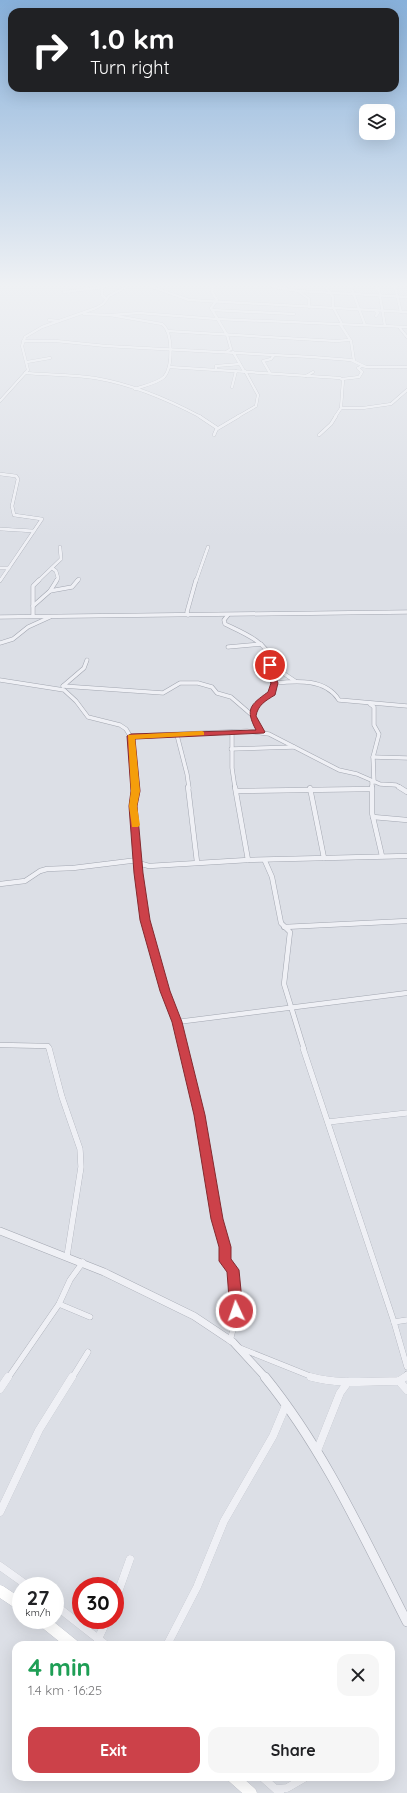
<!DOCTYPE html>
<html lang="en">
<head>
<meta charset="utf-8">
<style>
	body { margin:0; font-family:Quicksand,sans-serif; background:#f6f6f6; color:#202124; height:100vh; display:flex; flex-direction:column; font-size:15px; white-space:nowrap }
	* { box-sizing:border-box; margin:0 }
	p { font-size:13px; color:#757577 }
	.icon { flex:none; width:22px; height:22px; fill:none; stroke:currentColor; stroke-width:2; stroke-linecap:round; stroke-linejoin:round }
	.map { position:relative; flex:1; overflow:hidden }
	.drawer { position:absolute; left:12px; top:1641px; width:383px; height:140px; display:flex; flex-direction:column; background:#fff; border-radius:12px; box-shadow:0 4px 16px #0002 }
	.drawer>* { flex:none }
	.top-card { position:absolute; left:8px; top:8px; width:391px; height:84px; border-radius:12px; box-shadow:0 4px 16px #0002; background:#202124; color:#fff; overflow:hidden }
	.buttons { position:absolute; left:359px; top:104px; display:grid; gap:8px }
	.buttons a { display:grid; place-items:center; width:36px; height:36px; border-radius:8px; background:#fff; box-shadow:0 4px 16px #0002; font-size:20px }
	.speed { position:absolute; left:12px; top:1577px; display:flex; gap:8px; font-size:20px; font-weight:700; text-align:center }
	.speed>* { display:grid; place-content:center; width:52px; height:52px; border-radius:50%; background:#fff; box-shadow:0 4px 16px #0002; line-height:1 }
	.speed small { font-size:10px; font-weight:400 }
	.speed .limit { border:6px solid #d22; background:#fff; color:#111 }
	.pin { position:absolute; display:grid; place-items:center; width:34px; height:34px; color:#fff; margin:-17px; border:2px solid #fff; border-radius:50%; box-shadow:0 1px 4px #0007 }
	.me { position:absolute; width:44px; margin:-22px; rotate:357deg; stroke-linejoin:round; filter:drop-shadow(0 0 3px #0008) }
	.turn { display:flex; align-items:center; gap:14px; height:84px; padding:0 16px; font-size:18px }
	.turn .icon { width:52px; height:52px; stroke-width:2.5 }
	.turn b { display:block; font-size:28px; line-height:34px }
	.round { display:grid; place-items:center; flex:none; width:42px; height:42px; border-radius:12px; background:#f6f6f6 }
	.head { display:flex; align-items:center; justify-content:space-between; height:68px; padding:0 16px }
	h1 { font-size:24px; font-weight:700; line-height:30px; color:#1e9e55 }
	.button { display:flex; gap:8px; margin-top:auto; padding:8px 16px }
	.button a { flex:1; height:46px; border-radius:12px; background:#cc4149; color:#fff; font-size:16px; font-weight:700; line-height:46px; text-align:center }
	.button a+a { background:#f6f6f6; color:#202124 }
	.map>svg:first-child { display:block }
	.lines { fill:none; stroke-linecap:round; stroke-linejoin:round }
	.minor-far5-casing { stroke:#a2a6b0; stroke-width:3 }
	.minor-far4-casing { stroke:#a2a6b0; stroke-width:3.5 }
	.minor-far3-casing { stroke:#a2a6b0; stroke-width:4.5 }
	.minor-far2-casing { stroke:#a2a6b0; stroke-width:5.5 }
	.minor-far1-casing { stroke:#a2a6b0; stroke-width:6 }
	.minor-casing { stroke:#a2a6b0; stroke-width:8 }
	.tertiary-far1-casing { stroke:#a2a6b0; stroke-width:8 }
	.tertiary-casing { stroke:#a2a6b0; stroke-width:10 }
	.trunk-casing { stroke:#848b9d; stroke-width:12 }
	.minor-far5 { stroke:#eff0f5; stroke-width:2.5 }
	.minor-far4 { stroke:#eff0f5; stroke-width:3 }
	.minor-far3 { stroke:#eff0f5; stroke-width:3.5 }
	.minor-far2 { stroke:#eff0f5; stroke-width:4.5 }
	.minor-far1 { stroke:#eff0f5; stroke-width:5.5 }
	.minor { stroke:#eff0f5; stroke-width:8 }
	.tertiary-far1 { stroke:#eff0f5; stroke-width:7 }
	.tertiary { stroke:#eff0f5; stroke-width:9 }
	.trunk { stroke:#fff; stroke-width:12 }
	.route { fill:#cc4149; stroke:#852a2f }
	.slow { fill:#f59e0b }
</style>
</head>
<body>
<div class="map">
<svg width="407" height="1793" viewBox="0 0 407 1793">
	<rect width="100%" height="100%" fill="#dcdfe6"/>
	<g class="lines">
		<defs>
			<g id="minor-far5">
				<path d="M102 287V295L106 299"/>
				<path d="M152 287 189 300 407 312"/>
				<path d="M213 287 212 292 217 300 211 308 227 335 231 349 226 352"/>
				<path d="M273 287 298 291 309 299V307"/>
				<path d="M326 287 333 297V307L342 324"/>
				<path d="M351 287 365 325"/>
				<path d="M376 287 379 290 385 326"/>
				<path d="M395 287 401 312"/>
				<path d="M298 291 407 297"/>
				<path d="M64 292 104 287"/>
				<path d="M212 310 294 314"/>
				<path d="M376 311 378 313 376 316"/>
				<path d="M84 314 110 315 162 324C173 332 173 367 164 377 158 383 143 386 135 389"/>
				<path d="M110 315 139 313 217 319 407 327"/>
				<path d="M49 320 59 321"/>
				<path d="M340 324 351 341 354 361"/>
				<path d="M399 327 407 337"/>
				<path d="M167 331 336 341 349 340"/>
				<path d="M23 341H56L106 346 312 357 351 360 366 367H407"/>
				<path d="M233 352 244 371"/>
				<path d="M27 362 50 358"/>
				<path d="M169 367 340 378 343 380 341 408 335 417"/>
				<path d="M216 369V366L240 364"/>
				<path d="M25 373C48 375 72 374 95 378 131 384 169 400 201 417"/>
				<path d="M270 373 263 361 271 359 274 355"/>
				<path d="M306 376 313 372"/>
				<path d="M342 379 359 377 362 372 358 368 362 366"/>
				<path d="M232 387 236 371"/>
				<path d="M0 401 28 370 22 346 25 337 42 327 96 308 103 304 109 296 126 287"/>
				<path d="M341 408H363L391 404 407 390"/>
				<path d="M237 417 256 406 258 395 245 371"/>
			</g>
			<g id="minor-far4">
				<path d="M199 416 217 428 214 435"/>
				<path d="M217 429 239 416"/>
				<path d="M319 435 331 424 336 416"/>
				<path d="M0 474 16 476 18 479 12 506 14 515 42 519 0 581"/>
				<path d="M0 529 34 531"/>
				<path d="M0 568H9"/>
				<path d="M52 568 56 571 58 578 56 581"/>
				<path d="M38 581 61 559 60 547"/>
				<path d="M77 581 79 579"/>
				<path d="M196 581 208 547"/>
			</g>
			<g id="minor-far3">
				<path d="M50 591 57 580"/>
				<path d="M33 606 50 591 72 587 78 580"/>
				<path d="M188 615 187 612 196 580"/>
				<path d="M228 615 224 620 225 624C239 631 268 642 271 660 272 664 268 668 269 672 271 683 275 680 272 693L257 705 253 716 261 732"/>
				<path d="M33 616V586L39 580"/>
				<path d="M0 617 407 612"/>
				<path d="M0 643 13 639 28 627 50 617"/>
				<path d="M228 647 261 644"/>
				<path d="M271 662 277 671 274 682"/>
				<path d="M277 669 295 681"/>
				<path d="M0 680 64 690 76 701 88 717 120 725 126 729 132 739 135 788"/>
				<path d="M274 683C296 681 325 678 339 700L407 706"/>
				<path d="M63 686 163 693 180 683H198L212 687 217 693 231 697 253 716"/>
				<path d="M63 686 84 668 87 660"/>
				<path d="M370 704 374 707V725L379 734 373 757 374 782"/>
				<path d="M232 732V768L235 788"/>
				<path d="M177 735 187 774 189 788"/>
				<path d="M131 736 247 731 269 734 339 770 357 774 380 784 396 785 401 788"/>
				<path d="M231 749 294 747"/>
				<path d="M373 757 407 758"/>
				<path d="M372 781V788"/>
			</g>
			<g id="minor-far2">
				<path d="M135 787 133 806 145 920 184 1049"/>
				<path d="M188 787 197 862"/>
				<path d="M235 787 248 860"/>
				<path d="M372 787V813L382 856"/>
				<path d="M399 787 407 792"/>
				<path d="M310 788 324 858"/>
				<path d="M237 791 371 789"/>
				<path d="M373 817 407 820"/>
				<path d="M265 861 272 877 281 923 290 932 284 984 304 1049"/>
				<path d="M138 863 149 866 248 860 407 856"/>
				<path d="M0 884 25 881 40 871 47 869 73 868 138 860"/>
				<path d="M284 927 407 921"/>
				<path d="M177 1022 407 993"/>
				<path d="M0 1045 48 1046 49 1049"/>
			</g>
			<g id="minor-far1">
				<path d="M49 1048 62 1097 80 1149 81 1167 67 1256"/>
				<path d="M183 1048 200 1115 219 1229 225 1247V1261C243 1281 237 1317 230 1341"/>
				<path d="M303 1048 394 1322 407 1367"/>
				<path d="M328 1122 407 1113"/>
				<path d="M59 1304 90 1317"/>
				<path d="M394 1322 407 1320"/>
				<path d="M240 1348 315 1378"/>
				<path d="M8 1378 59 1304 70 1280 83 1262"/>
				<path d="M72 1378 88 1352"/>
				<path d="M405 1378 407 1374"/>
			</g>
			<g id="minor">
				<path d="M311 1377C340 1385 369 1381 399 1381L405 1377"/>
				<path d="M399 1381 407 1390"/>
				<path d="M0 1389 8 1377"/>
				<path d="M317 1451 340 1393 348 1382"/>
				<path d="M0 1512 39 1430 72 1377"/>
				<path d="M0 1566 28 1586"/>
				<path d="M115 1601 130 1559"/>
				<path d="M55 1605 106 1645"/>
				<path d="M98 1639 107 1620"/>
				<path d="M167 1645 197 1587 224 1521 273 1436 286 1405"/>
				<path d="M262 1777 280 1793"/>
				<path d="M276 1789 287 1788 306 1777"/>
			</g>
			<path id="tertiary-far1" d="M0 1231 104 1272 194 1316 233 1342 266 1378"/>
			<path id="tertiary" d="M265 1377C325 1451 364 1538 407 1622"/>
			<g id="trunk">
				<path d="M0 1591 21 1605"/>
				<path d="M42 1620 73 1645"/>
				<path d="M233 1777 251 1793"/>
			</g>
		</defs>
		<use href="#minor-far5" class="minor-far5-casing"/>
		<use href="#minor-far4" class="minor-far4-casing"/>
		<use href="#minor-far3" class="minor-far3-casing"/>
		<use href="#minor-far2" class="minor-far2-casing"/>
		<use href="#minor-far1" class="minor-far1-casing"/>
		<use href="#minor" class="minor-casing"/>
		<use href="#tertiary-far1" class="tertiary-far1-casing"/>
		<use href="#tertiary" class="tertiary-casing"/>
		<use href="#trunk" class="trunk-casing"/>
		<use href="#minor-far5" class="minor-far5"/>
		<use href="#minor-far4" class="minor-far4"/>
		<use href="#minor-far3" class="minor-far3"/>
		<use href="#minor-far2" class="minor-far2"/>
		<use href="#minor-far1" class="minor-far1"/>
		<use href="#minor" class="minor"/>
		<use href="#tertiary-far1" class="tertiary-far1"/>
		<use href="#tertiary" class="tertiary"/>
		<use href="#trunk" class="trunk"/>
	</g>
	<linearGradient id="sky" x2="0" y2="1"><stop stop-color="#87b0da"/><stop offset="0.53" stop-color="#eff1f4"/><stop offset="1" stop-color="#eff1f4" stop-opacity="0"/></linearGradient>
	<rect width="407" height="538" fill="url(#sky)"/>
	<path class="route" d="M268 663 274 665 273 672 278 683 275 695C265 701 258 705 256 716L265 732 264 733 135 739 140 791 137 806 143 873 150 920 170 991 182 1022 205 1115 223 1219 231 1247V1259L239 1270 243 1311 241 1315 236 1317 232 1315 230 1311 227 1272 219 1261V1247L211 1219 194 1115 172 1022 160 991 140 920 134 873 129 806 131 791 127 736 131 734 256 730C245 709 250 705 268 692L271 683 265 672Z"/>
	<path class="slow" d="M202 731 204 732V735L135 739 140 791 137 806 140 825 138 827H132L129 806 131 791 128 735Z"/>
</svg>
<div class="buttons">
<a><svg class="icon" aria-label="layers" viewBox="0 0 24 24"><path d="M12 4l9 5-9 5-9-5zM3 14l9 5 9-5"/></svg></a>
</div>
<div class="speed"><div>27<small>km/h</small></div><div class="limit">30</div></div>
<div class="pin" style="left:270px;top:665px;background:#d93025"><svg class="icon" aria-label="arrive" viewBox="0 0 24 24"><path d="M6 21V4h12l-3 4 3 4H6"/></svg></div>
<svg class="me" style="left:236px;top:1311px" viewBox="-20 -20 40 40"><circle r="17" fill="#cc4149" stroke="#fff" stroke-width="3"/><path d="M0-11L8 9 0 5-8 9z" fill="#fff"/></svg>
<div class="top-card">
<div class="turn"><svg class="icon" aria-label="right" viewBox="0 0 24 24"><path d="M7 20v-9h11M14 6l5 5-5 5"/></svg><div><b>1.0 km</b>Turn right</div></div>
</div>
<section class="drawer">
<div class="head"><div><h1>4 min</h1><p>1.4 km · 16:25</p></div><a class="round"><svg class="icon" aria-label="close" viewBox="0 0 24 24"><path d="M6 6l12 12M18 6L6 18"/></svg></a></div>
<div class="button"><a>Exit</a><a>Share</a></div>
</section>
</div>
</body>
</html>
